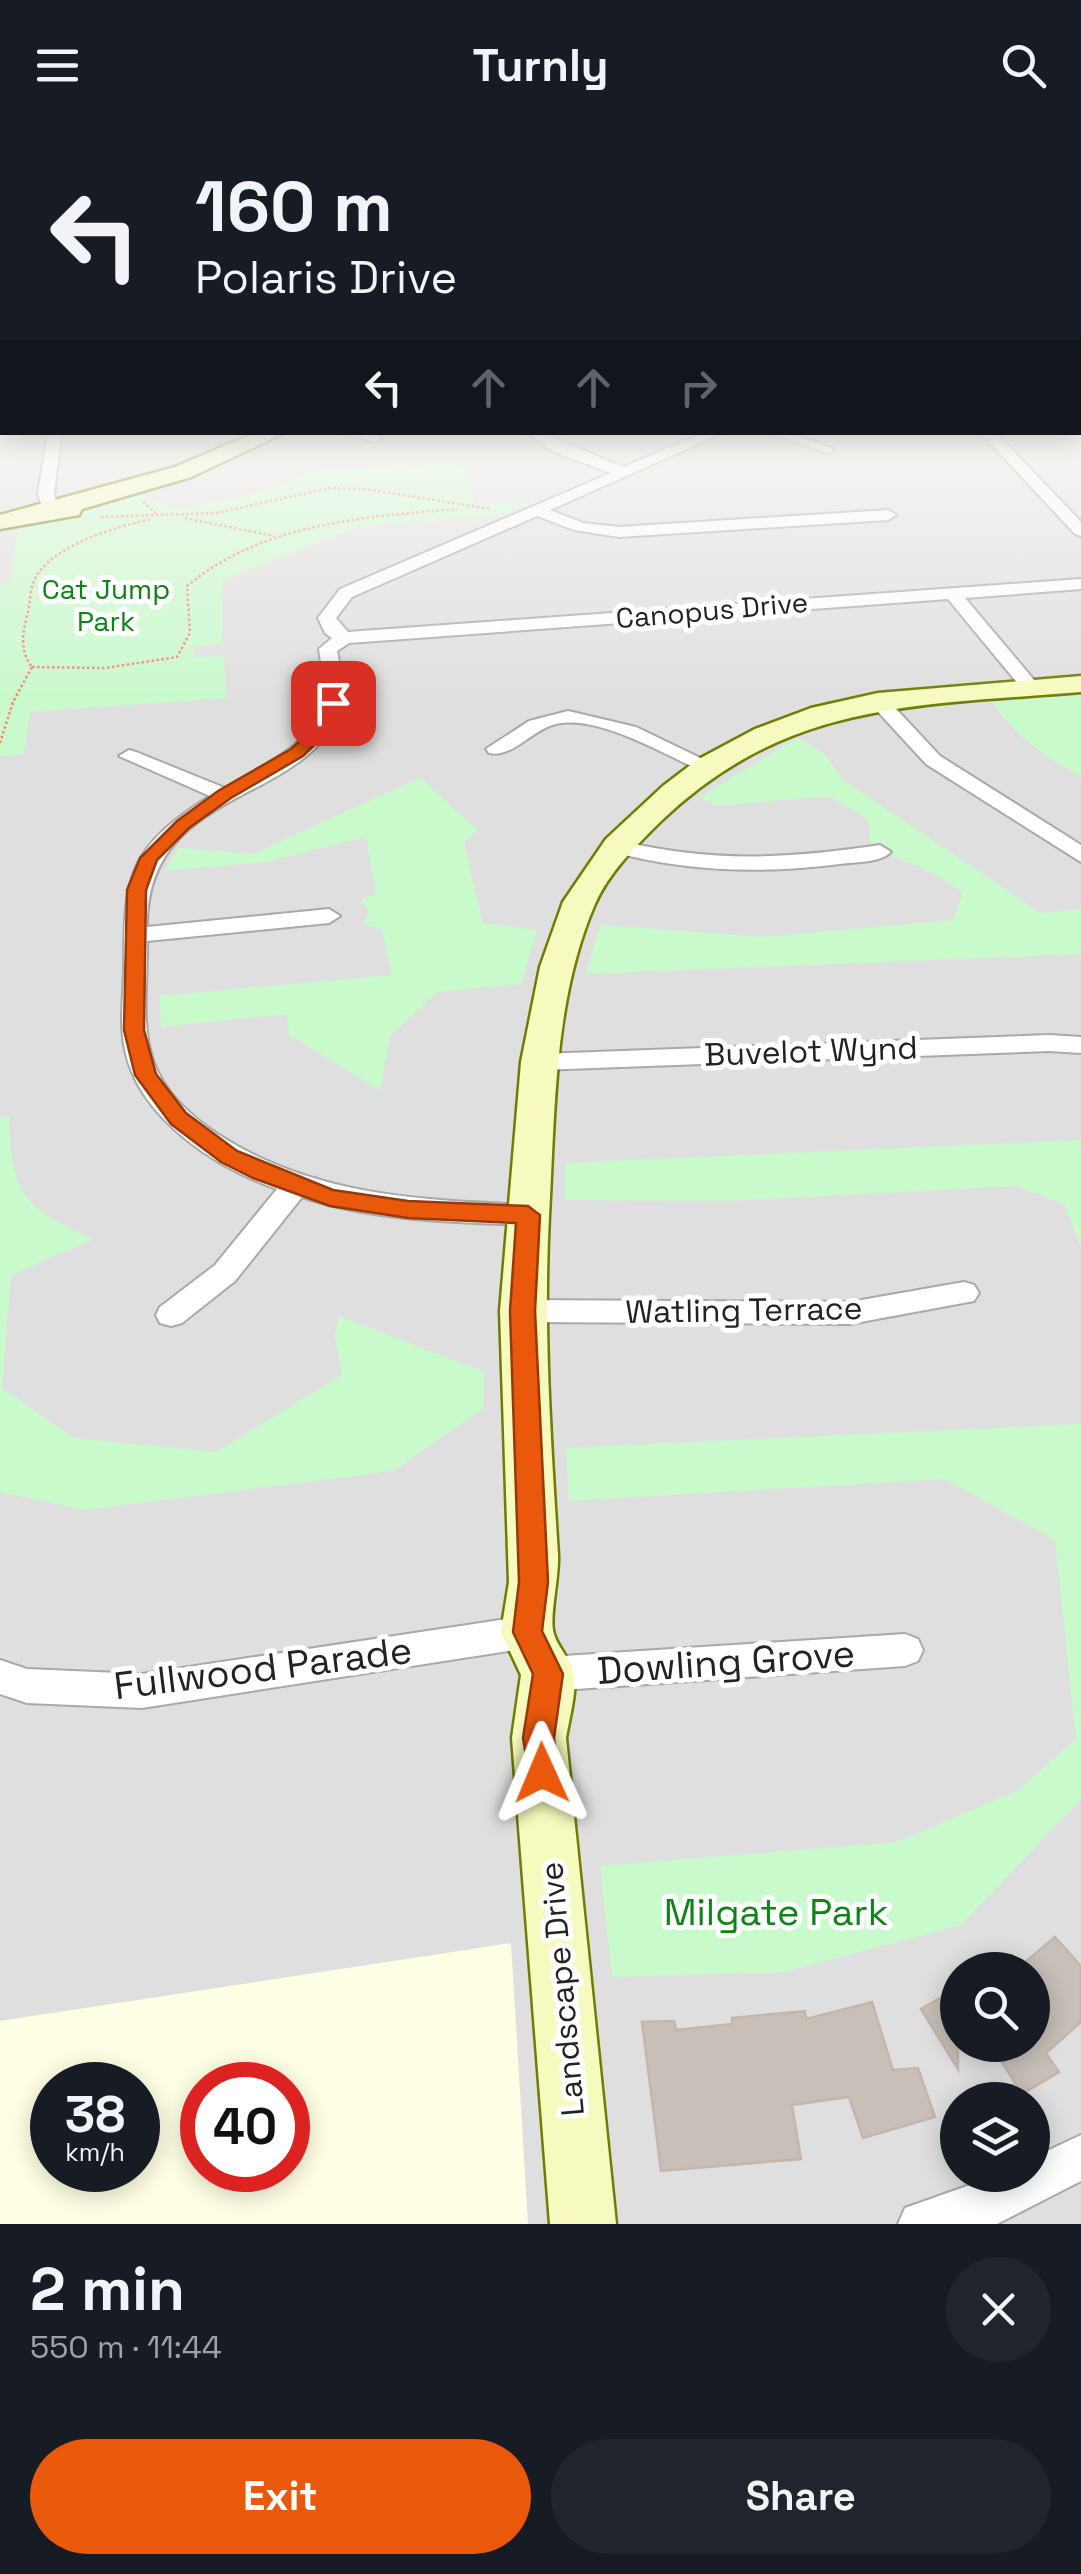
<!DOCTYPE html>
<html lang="en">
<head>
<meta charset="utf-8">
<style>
	body { margin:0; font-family:"Space Grotesk",sans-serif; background:#20242c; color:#f1f3f6; height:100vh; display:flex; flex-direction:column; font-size:38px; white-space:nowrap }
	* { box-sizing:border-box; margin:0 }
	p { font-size:32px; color:#9ea1a6 }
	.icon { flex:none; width:55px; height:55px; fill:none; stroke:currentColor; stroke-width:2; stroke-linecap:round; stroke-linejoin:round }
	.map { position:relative; height:2094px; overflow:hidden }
	.side { display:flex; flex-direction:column; background:#171b24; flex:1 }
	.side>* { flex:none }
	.hud { position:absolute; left:0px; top:0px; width:1082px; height:305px; box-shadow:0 5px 25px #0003; background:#171b24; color:#f1f3f6; overflow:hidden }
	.fabs { position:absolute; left:940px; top:1822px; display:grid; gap:20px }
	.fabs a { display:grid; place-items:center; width:110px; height:110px; border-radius:50%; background:#171b24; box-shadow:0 5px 25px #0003; font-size:50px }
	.speed { position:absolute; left:30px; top:1932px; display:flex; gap:20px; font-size:50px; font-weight:700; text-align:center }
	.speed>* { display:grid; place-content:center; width:130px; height:130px; border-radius:50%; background:#171b24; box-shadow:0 5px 25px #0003; line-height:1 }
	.speed small { font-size:25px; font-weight:400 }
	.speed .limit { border:15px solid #d22; background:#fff; color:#111 }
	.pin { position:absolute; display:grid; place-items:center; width:85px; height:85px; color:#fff; margin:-42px; border-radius:20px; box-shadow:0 5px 15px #0006 }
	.me { position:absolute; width:110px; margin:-55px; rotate:359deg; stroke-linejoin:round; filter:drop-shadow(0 0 8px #0008) }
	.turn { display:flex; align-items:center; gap:35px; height:210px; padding:0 30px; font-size:45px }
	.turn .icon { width:130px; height:130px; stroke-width:2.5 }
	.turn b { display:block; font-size:70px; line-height:85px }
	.lanes { display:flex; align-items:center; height:95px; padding:0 30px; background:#0003; justify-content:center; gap:50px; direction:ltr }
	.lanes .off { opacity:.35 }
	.round { display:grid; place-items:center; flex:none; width:105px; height:105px; border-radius:52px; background:#20242c }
	.overview { display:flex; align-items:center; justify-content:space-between; height:170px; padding:0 30px }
	h1 { font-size:60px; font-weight:800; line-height:75px }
	.button { display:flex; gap:20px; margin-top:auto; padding:20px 30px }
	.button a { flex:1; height:115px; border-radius:60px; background:#ea580c; color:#fff; font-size:40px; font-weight:800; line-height:115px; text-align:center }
	.button a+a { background:#20242c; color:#f1f3f6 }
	header { display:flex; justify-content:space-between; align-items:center; height:130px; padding:0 30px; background:#171b24; font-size:45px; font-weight:800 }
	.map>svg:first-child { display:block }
	.residential { fill:#e0dfdf; fill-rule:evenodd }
	.education { fill:#ffffe5; fill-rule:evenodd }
	.park { fill:#c8facc }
	.building { fill:#c7bfb8; stroke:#c4b6ab; stroke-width:2.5 }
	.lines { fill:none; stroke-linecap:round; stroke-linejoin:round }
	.street-casing { stroke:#a9a9a9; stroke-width:4 }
	.secondary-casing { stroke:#707d05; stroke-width:5 }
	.path { stroke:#fa8072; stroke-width:2.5; stroke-dasharray:2.5 2.5; stroke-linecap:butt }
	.street { fill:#fff; fill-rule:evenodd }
	.secondary { fill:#f7fabf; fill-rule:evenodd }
	.route { fill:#ea580c; stroke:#983908; stroke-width:2.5 }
	.labels { text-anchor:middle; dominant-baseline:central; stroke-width:10; stroke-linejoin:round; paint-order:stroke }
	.far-park-label { font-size:28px; fill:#0c8416; stroke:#fff }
	.far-street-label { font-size:28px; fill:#222; stroke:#fff }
	.street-label { font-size:32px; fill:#222; stroke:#fff }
	.near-street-label { font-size:38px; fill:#222; stroke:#fff }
	.near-park-label { font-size:38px; fill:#0c8416; stroke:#fff }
</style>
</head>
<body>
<header><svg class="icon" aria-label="menu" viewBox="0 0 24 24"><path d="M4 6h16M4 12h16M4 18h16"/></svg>Turnly<svg class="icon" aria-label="search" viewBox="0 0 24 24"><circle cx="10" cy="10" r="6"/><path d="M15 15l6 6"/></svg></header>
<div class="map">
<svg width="1081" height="2094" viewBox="0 0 1081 2094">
	<rect width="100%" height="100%" fill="#f2efe9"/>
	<path class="residential" d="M0 279 2 302H1080L1081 279V2094H0ZM958 1840H1032V1915H958ZM52 1955H138V2040H52ZM202 1955H288V2040H202ZM958 1970H1032V2045H958Z"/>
	<path class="education" d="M511 1813 528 2094H0V1891ZM52 1955H138V2040H52ZM202 1955H288V2040H202Z"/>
	<g class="park">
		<path d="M461 332 476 375 535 371 500 386 360 396 222 451 223 514 194 516V527L224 526 226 568 30 582 24 624 0 626V455L10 453 19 392 70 385 141 365 178 379 262 362 308 342Z"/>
		<path d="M1081 565V647C1045 626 1016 607 992 572Z"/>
		<path d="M797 608 823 622 842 649 1040 783 1081 779V824L586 844 600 795 764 807 953 790 963 762C939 746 924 738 897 728 888 725 880 716 870 712L868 689 829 666 718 676 700 667Z"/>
		<path d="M420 648 478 700 464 713 483 793 537 800 521 854 437 862 390 906 380 960 289 905 287 884 161 897 160 866 392 845 382 800 363 793 369 781 361 770 376 763 366 707 266 732 164 741 179 718 253 724Z"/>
		<path d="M9 986C11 1066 23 1077 94 1109L11 1145 2 1258 74 1308 216 1322 342 1245 335 1206 339 1186 484 1242 483 1279 393 1341 85 1380 0 1362V989Z"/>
		<path d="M1081 1010V1117L1064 1074 1016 1056 727 1071 565 1070V1033Z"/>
		<path d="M1081 1294V1669L961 1795 785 1842 612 1847 600 1736 897 1712 1017 1661 1076 1609 1055 1410 945 1349 569 1371 566 1318Z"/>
	</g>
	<g class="building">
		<path d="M1055 1807 1081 1836V1892L1046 1923 1059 1942 1022 1964 991 1915H1032V1840H1016Z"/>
		<path d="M958 1858V1939L921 1879Z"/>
		<path d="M872 1872 893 1940 918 1938 935 1987 863 2008 849 1967 792 1975 801 2029 661 2041 642 1892 674 1891 676 1900 732 1894V1888L805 1881 806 1889Z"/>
	</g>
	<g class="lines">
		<defs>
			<g id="street">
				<rect x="0" y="280" width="2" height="8"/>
				<path d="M48 302H62L54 363 57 374 49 379 41 374 38 363Z"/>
				<path d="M337 302H369L382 308 375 312Z"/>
				<path d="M525 302C549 302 597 328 624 337L705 302H725L550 380 583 393 619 397 888 380 896 385 888 390 619 407 574 400 537 386 352 467 336 488 348 502 1081 449V459L965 468 1040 557 1031 563 1024 561 948 469 349 513 337 521C340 538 346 558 341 575 313 676 146 653 147 797L329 779 340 786 329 793 147 811C148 850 140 895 154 933 165 963 193 988 219 1005 314 1066 419 1070 528 1075L538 1078 542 1085 538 1092 528 1095C452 1092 374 1091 302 1067L235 1151 182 1193 171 1196 160 1193 156 1185 160 1177 215 1135 277 1059C216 1038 139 988 125 920 119 892 124 864 124 836 124 743 129 718 210 666L119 626 129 620 136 622 225 658C259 638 319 612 324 568 326 552 321 535 319 519L332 508 325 503 318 488 340 459 611 343 554 322Z"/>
				<path d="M764 302H788L834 319 827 323Z"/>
				<path d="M980 302H995L1081 392V406L1075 404Z"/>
				<path d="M878 565 885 567 940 626 1081 715V732L926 634 868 571Z"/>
				<path d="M568 581 636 597 717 636 707 642 700 640C661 623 594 582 552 595 531 602 511 628 489 623L486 619 529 591Z"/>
				<path d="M617 710C710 733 786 729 880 715L891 722C880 733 855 732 840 734 760 744 687 742 609 721L606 716Z"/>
				<path d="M1049 905 1081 907V923L1049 921 540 940 527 932 540 924Z"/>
				<path d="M964 1152 974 1155 979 1163 974 1171 850 1194 522 1192 511 1189 507 1181 511 1173 522 1170 850 1172Z"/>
				<path d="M527 1486 540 1491 545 1502 540 1513 527 1518 142 1578 27 1573 0 1564V1530L27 1539 142 1544Z"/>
				<path d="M905 1504 918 1509 923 1520 918 1531 905 1536 548 1561 535 1556 530 1544 535 1532 548 1527Z"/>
				<path d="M1081 2005V2051L997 2094H898L905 2078 998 2045H1032V2028Z"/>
			</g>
			<g id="secondary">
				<path d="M257 302H286L191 347 82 379 79 385 0 399V385L175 337Z"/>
				<path d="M1081 546V562C917 576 787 570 660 692 636 716 609 742 595 774 553 870 555 984 549 1086 543 1201 551 1311 558 1425 559 1448 550 1483 553 1500 555 1514 569 1527 573 1541 578 1559 569 1589 566 1608L616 2094H550L512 1608 521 1545 501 1502 509 1452 500 1181 521 932 540 837 563 772 606 709 663 656 697 630 755 599 811 578 878 563Z"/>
			</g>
		</defs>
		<use href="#street" class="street-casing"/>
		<use href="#secondary" class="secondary-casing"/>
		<g class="path">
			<path d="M143 372 158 385"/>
			<path d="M101 387 216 383 331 358 365 359 491 379"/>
			<path d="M185 388 274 406"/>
			<path d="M31 536C19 518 23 502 28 482 30 472 30 461 34 451 49 416 118 396 152 389"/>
			<path d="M32 537 105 538 177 527 190 503 187 456C263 393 363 387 457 379"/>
			<path d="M0 613 13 572 32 537"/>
		</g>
		<use href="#street" class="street"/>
		<use href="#secondary" class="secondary"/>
	</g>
	<linearGradient id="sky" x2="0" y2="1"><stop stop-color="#8fc0e4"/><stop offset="0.49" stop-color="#f9f8f5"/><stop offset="1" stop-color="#f9f8f5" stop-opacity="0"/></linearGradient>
	<rect width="1081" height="572" fill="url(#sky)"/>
	<path class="route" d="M327 569 341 573 328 602 303 626 231 668 189 698 157 730 146 760 144 900 156 944 186 983 237 1021 333 1060 408 1071 528 1076 540 1085 535 1181 548 1452 542 1501 563 1544 554 1608 558 1643 553 1654 542 1658 531 1654 523 1608 533 1544 513 1502 519 1452 510 1181 516 1093 408 1088 330 1076 253 1048 221 1032 171 994 135 945 124 900 127 760 140 728 177 691 218 661 291 619 315 597Z"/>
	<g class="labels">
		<g class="far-park-label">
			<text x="106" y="459">Cat Jump<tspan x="106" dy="32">Park</tspan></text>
		</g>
		<g class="far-street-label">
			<text transform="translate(712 480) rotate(-5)">Canopus Drive</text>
		</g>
		<g class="street-label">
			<text transform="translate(811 921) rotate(-2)">Buvelot Wynd</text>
			<text transform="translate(744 1180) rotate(-1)">Watling Terrace</text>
			<text transform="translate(562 1859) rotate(-95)">Landscape Drive</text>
		</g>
		<g class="near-street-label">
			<text transform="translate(726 1532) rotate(-4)">Dowling Grove</text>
			<text transform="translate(263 1538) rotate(-7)">Fullwood Parade</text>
		</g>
		<g class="near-park-label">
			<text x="776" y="1782">Milgate Park</text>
		</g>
	</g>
</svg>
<div class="fabs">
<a><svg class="icon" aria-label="search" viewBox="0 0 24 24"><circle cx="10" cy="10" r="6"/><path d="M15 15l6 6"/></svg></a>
<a><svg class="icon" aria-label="layers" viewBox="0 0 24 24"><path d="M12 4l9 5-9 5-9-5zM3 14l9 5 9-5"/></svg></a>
</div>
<div class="speed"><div>38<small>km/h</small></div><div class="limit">40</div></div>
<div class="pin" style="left:333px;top:573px;background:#d93025"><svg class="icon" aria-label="arrive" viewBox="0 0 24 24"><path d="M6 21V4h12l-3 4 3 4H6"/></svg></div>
<svg class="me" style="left:542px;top:1643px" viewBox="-20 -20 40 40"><path d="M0-17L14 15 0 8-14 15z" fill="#ea580c" stroke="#fff" stroke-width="4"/></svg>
<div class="hud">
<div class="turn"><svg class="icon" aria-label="left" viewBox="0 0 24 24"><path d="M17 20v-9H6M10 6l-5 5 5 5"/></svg><div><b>160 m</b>Polaris Drive</div></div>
<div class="lanes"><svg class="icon" aria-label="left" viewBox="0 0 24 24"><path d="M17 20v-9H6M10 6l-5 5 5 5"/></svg><svg class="icon off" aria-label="ahead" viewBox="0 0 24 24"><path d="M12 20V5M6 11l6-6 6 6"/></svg><svg class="icon off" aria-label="ahead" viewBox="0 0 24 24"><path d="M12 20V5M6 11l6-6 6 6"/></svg><svg class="icon off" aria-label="right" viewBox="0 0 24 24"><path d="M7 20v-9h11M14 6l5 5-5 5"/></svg></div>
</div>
</div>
<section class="side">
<div class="overview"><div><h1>2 min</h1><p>550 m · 11:44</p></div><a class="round"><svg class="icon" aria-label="close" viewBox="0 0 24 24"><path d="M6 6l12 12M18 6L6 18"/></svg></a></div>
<div class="button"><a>Exit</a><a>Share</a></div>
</section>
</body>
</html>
